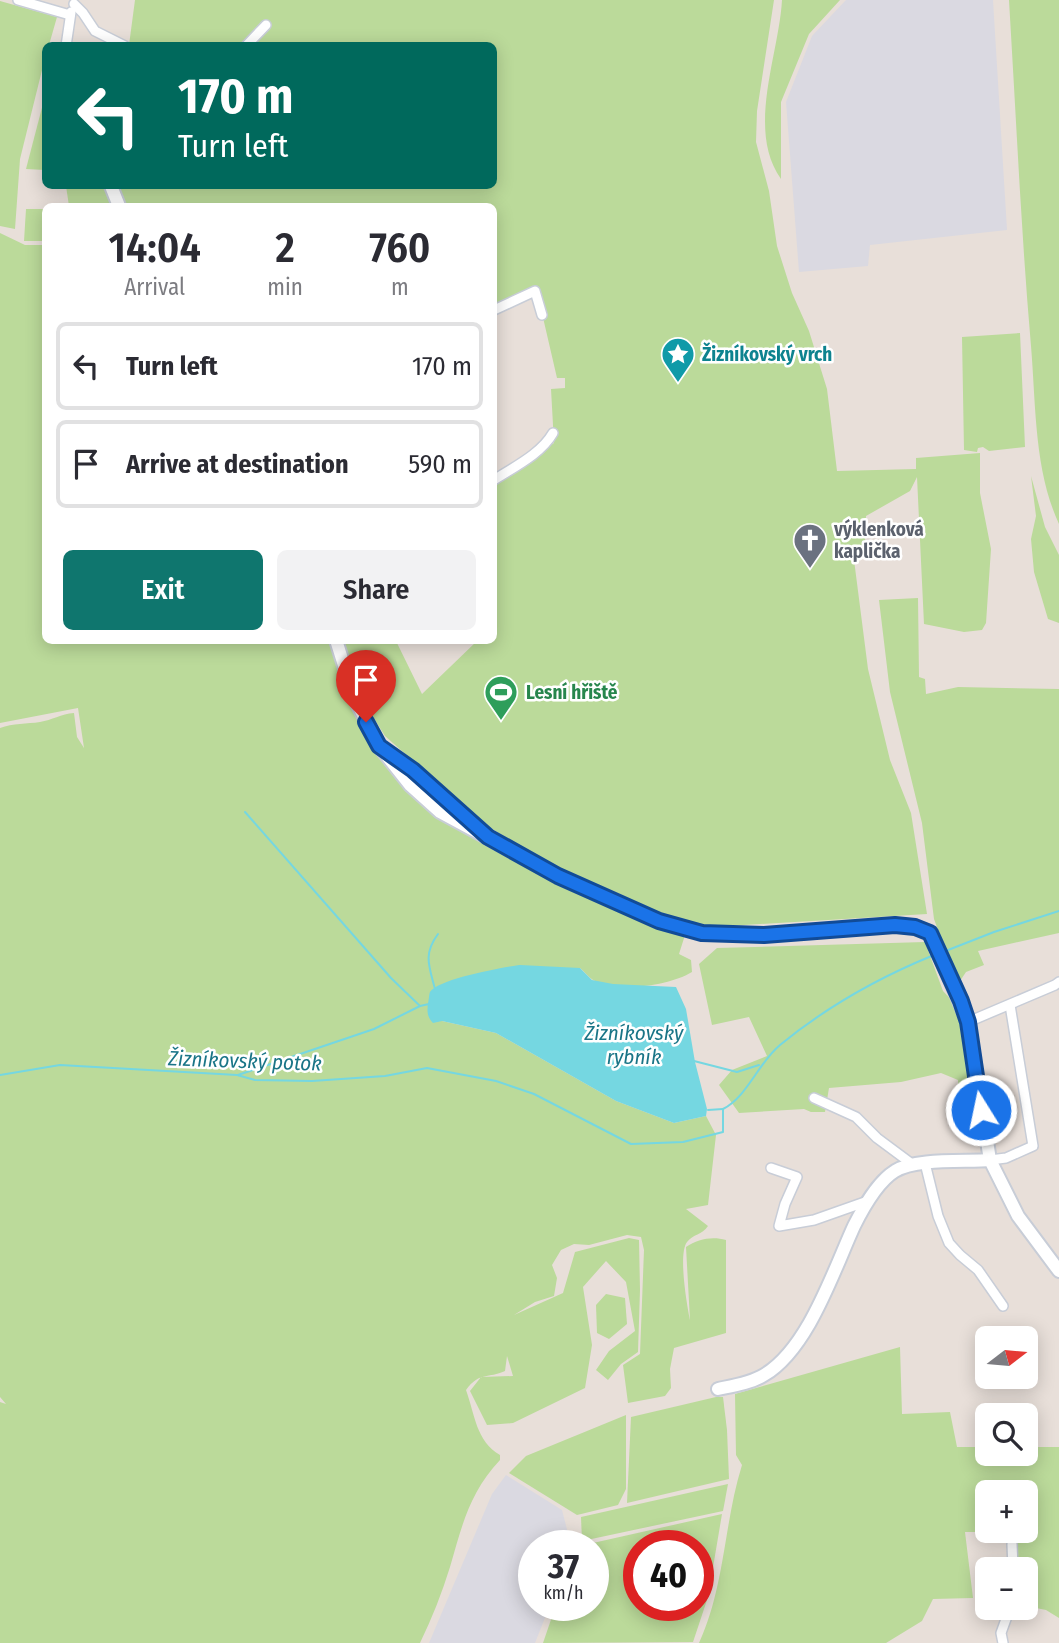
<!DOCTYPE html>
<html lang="en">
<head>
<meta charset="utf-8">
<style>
	body { margin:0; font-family:"Fira Sans Condensed",sans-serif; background:#f2f2f3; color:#2b2b33; height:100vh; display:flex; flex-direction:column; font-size:26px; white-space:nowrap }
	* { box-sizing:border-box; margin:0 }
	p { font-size:23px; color:#7c7c81 }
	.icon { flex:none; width:38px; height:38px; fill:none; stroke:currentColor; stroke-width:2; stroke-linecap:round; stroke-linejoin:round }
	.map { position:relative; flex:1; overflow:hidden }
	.side { position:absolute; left:42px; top:203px; width:455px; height:441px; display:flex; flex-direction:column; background:#fff; border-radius:10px; box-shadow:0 4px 18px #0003 }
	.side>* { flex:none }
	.hud { position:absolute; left:42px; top:42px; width:455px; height:147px; border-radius:10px; box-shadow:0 4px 18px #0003; background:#00695c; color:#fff; overflow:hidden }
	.needle { width:46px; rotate:74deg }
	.tools { position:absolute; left:975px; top:1326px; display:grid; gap:14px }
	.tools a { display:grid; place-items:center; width:63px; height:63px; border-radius:10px; background:#fff; box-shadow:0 4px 18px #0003; font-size:35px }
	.speed { position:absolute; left:518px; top:1530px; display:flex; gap:14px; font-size:35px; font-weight:700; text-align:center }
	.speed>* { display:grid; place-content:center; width:91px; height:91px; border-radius:50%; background:#fff; box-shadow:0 4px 18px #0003; line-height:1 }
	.speed small { font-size:18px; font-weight:400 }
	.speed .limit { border:10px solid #d22; background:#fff; color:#111 }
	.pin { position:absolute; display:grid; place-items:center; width:60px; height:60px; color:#fff; margin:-72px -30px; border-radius:50% 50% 50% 0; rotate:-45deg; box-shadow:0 0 7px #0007 }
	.pin .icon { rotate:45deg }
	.me { position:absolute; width:77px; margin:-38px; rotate:350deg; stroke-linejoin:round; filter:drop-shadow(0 0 5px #0008) }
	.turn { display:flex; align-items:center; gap:24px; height:147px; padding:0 21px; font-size:32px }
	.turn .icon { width:91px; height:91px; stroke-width:2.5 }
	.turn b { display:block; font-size:49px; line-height:60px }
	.eta { display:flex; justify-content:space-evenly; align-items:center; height:119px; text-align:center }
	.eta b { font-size:42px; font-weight:600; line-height:49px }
	.button { display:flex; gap:14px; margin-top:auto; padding:14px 21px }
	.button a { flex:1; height:80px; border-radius:10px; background:#0f766e; color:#fff; font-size:28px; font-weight:600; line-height:80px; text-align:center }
	.button a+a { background:#f2f2f3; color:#2b2b33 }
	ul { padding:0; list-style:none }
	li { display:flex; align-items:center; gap:21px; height:88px; margin:0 14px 10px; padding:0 7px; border:4px solid #e1e1e2; border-radius:10px }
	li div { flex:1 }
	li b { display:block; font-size:26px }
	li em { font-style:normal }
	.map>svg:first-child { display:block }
	.industrial { fill:#dad9e1 }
	.green { fill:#bbda9a; fill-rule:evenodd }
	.water { fill:#75d7e1 }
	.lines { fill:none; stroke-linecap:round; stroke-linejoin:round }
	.stream { stroke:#75d7e1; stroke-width:2 }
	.street-casing { stroke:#c8cdd7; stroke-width:12 }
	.secondary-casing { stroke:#c8cdd7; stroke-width:16 }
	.street { stroke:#fff; stroke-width:9 }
	.secondary { stroke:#fff; stroke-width:12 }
	.route-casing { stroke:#114b97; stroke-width:18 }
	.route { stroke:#1a73e8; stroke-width:12 }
	.labels { text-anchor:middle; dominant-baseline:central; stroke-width:5; stroke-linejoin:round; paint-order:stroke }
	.culture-label { font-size:19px; font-weight:bold; fill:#0d838f; stroke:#fff; text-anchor:start }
	.worship-label { font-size:19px; font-weight:bold; fill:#5b616d; stroke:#fff; text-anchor:start }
	.leisure-label { font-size:19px; font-weight:bold; fill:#27864d; stroke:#fff; text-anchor:start }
	.water-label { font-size:21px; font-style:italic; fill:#1a7587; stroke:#fff }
</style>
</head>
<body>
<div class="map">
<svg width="1059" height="1643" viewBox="0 0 1059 1643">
	<rect width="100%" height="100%" fill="#e8dfd9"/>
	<g class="industrial">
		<path d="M846 0H993L1007 230 870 245 868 266 799 272 786 102 812 36Z"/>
		<path d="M506 1475 562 1510 571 1545H534V1605H550L535 1643H429L492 1494Z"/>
	</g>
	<g class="green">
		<path d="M135 0H774L757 111 756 142 769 191 777 246 792 293 809 331 827 389 837 471 916 469V458L980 453V493L991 549 986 623 982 630 964 632 924 624 917 477 910 491 866 516 865 544 853 552 868 669 890 760 911 813 927 914 712 927 660 916 552 867 483 823 385 736 358 693 340 644 347 641H396L422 694 477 641 494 640V483L554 443 551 389 565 388V378H557L538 296 531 291 494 307V206H125L116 186H494V46L129 45Z"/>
		<path d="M782 0H840L809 34 781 102V179C746 130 779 55 782 0Z"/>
		<path d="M1009 0H1059V524C1034 470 1036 405 1031 346 1021 231 1016 115 1009 0Z"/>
		<path d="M0 1 57 17 49 45 46 46 45 58 20 159 15 229 0 226Z"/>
		<path d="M45 96V170L26 169Z"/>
		<path d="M66 186H106L114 206H69Z"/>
		<path d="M26 209H45V241H24Z"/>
		<path d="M0 233 25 245H45L46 640 332 641 350 699 439 814 685 935 679 954 691 960 692 972C669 986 618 993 593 980 588 977 584 971 580 968L442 1021 496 1033 616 1101 674 1123 706 1116 716 1135 708 1205 686 1209 708 1226C702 1235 693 1234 687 1242 678 1254 687 1305 690 1320L686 1247C698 1239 712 1236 726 1240V1333L674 1348 670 1369 671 1388 665 1396 628 1403 623 1365 640 1354 644 1250 641 1237 627 1235 589 1245 574 1244 561 1250 552 1265 557 1278 554 1296 535 1302 514 1315 563 1293 575 1252 629 1238 639 1240 640 1290 638 1352 621 1364 608 1380 596 1370 609 1351 635 1331 626 1282 606 1261 583 1287 592 1345 585 1388 513 1423 487 1425 470 1391 481 1377 513 1376 507 1356 505 1371C488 1379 480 1371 466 1390 475 1415 476 1441 500 1455V1460C469 1493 462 1526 450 1567 442 1593 432 1618 420 1643H0V1402L6 1404 0 1397V728C13 723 27 724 40 722 52 720 61 714 74 713L77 737 84 748 78 708 0 723Z"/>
		<path d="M1020 333 1025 447 989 451 983 447 978 448 977 452 964 450 962 337Z"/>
		<path d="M1031 476 1045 527 1059 555V623L1048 619 1034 572 1031 539 1036 516Z"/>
		<path d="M918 598 919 677 925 679 926 694 958 687 1059 689V933L978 951 984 965 966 972 958 984 934 919 922 823 890 692 879 600Z"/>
		<path d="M925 942 943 991 963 1012 981 1119 960 1120 958 1080 941 1073 901 1082 829 1088 825 1112H811L804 1109 739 1113 719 1085 732 1070 767 1056 749 1017 712 1025 699 964 717 948Z"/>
		<path d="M606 1294 625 1298 627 1324 609 1339 597 1333 596 1305Z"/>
		<path d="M900 1347 902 1414 950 1412 957 1447H987V1454H1026V1447H1059V1618L1046 1610 1026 1606V1570H1015L1014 1542 1009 1532H965L973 1598 933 1599 922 1621 886 1643H699C725 1587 724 1522 742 1465L736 1455 735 1394ZM987 1493H1026V1531H987Z"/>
		<path d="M716 1397H723L727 1430 729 1479 627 1503 631 1417Z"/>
		<path d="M626 1415V1489L618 1505 577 1515 509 1473 526 1456Z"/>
		<path d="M728 1484 723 1511 582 1541 581 1517Z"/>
		<path d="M722 1514 708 1597 693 1642 543 1643 556 1605H593V1545H584ZM639 1545H698V1605H639Z"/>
	</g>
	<path class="water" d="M520 965 580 968 592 980 613 984 676 987 686 1009 695 1062 707 1109 706 1116 674 1123 616 1101 496 1033 442 1021 433 1023C427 1017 427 1011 428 1003 429 1000 429 994 430 992 438 979 504 967 520 965Z"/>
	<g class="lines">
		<g class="stream">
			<path d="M245 812 391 978 420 1006"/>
			<path d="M943 952 994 932 1059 911"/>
			<path d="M435 989C429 966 423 954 438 934"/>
			<path d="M694 1061 737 1072 759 1065"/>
			<path d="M0 1075 60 1065 237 1075 255 1080 312 1081 385 1076 427 1068 496 1081 534 1094 631 1144 683 1142 723 1132V1109C748 1096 758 1063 780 1045 825 1008 880 977 934 955"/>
			<path d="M238 1075 374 1029 420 1006 429 1004"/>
			<path d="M708 1110 723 1109"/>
		</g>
		<defs>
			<g id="street">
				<path d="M18 0 70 15"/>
				<path d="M74 4 83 13 95 31 125 46"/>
				<path d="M66 46 71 12"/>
				<path d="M246 46 266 25"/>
				<path d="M494 310 535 291 542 315"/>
				<path d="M494 480C514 467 541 454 553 433"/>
				<path d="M968 1022 1055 985 1059 982"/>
				<path d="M814 1098 856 1117 877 1138 912 1164"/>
				<path d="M990 1160 1006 1158 1033 1146 1010 1005"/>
				<path d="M925 1163 938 1216 949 1243 960 1255 978 1270 1003 1306"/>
				<path d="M771 1168 797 1177 785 1204 779 1226 814 1220 865 1202"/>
				<path d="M1012 1544 1013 1570"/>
				<path d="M1003 1643 1001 1633 1010 1608"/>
			</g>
			<g id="secondary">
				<path d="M111 186 119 206"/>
				<path d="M336 640 354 697 379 746 410 785 440 812 558 876 659 921 702 933 764 935 895 925 915 927 930 933 968 1022 990 1160"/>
				<path d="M391 754 413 770 473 824"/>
				<path d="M718 1389C732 1386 751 1383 764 1375 808 1349 833 1272 854 1226 863 1208 877 1182 895 1171 915 1158 965 1162 990 1160L1018 1216 1059 1271"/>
			</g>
		</defs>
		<use href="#street" class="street-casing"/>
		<use href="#secondary" class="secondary-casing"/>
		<use href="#street" class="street"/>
		<use href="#secondary" class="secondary"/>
	</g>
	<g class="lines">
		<defs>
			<path id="route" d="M366 722 379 746 413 770 488 837 558 876 659 921 702 933 764 935 895 925 915 927 930 933 961 1001 968 1022 981 1110"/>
		</defs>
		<use href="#route" class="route-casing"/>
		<use href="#route" class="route"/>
	</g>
	<defs>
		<symbol id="sight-pin" viewBox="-11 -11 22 30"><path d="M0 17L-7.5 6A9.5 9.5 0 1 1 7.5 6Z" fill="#0f9aa8" stroke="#fff"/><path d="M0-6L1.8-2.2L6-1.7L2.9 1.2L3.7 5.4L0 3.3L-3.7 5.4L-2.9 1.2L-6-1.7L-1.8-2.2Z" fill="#fff"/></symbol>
		<symbol id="church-pin" viewBox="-11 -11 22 30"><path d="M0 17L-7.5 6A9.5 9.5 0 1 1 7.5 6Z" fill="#6b7280" stroke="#fff"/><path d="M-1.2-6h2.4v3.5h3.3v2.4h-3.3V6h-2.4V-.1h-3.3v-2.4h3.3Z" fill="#fff"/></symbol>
		<symbol id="stadium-pin" viewBox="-11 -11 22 30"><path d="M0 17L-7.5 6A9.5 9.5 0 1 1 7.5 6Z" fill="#2e9e5b" stroke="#fff"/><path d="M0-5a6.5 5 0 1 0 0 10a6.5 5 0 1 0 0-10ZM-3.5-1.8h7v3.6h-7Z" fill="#fff"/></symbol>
	</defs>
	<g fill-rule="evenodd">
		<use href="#sight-pin" x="659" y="335" width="38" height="52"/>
		<use href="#church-pin" x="791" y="521" width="38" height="52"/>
		<use href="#stadium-pin" x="482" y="673" width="38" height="52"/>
	</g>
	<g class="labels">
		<g class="culture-label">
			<text x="702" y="354">Žizníkovský vrch</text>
		</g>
		<g class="worship-label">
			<text x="834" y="529">výklenková<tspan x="834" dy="22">kaplička</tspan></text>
		</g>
		<g class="leisure-label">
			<text x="526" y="692">Lesní hřiště</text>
		</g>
		<g class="water-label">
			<text x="634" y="1033">Žizníkovský<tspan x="634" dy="24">rybník</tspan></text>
			<text transform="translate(245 1061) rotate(2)">Žizníkovský potok</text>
		</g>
	</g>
</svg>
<div class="tools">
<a><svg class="needle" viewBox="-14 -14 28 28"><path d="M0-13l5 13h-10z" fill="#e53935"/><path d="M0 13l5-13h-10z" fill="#7c7c81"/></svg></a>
<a><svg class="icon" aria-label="search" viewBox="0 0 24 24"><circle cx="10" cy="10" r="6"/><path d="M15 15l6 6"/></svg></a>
<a>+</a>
<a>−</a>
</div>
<div class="speed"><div>37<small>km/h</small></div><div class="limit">40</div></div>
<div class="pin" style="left:366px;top:722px;background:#d93025"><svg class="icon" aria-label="arrive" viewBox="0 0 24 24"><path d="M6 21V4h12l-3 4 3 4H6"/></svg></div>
<svg class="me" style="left:981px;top:1110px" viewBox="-20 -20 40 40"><circle r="17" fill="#1a73e8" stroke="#fff" stroke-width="3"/><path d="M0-11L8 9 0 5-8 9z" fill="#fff"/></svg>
<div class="hud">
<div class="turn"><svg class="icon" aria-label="left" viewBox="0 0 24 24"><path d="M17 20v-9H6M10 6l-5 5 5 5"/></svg><div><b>170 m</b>Turn left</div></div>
</div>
<section class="side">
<div class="eta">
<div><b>14:04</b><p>Arrival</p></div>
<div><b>2</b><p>min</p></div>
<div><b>760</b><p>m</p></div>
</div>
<ul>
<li><svg class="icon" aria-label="left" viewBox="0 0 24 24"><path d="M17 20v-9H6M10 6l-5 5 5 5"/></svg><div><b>Turn left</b></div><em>170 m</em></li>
<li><svg class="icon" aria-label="arrive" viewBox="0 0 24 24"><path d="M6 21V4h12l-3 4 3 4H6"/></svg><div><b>Arrive at destination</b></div><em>590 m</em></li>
</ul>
<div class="button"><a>Exit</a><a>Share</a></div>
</section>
</div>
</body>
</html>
